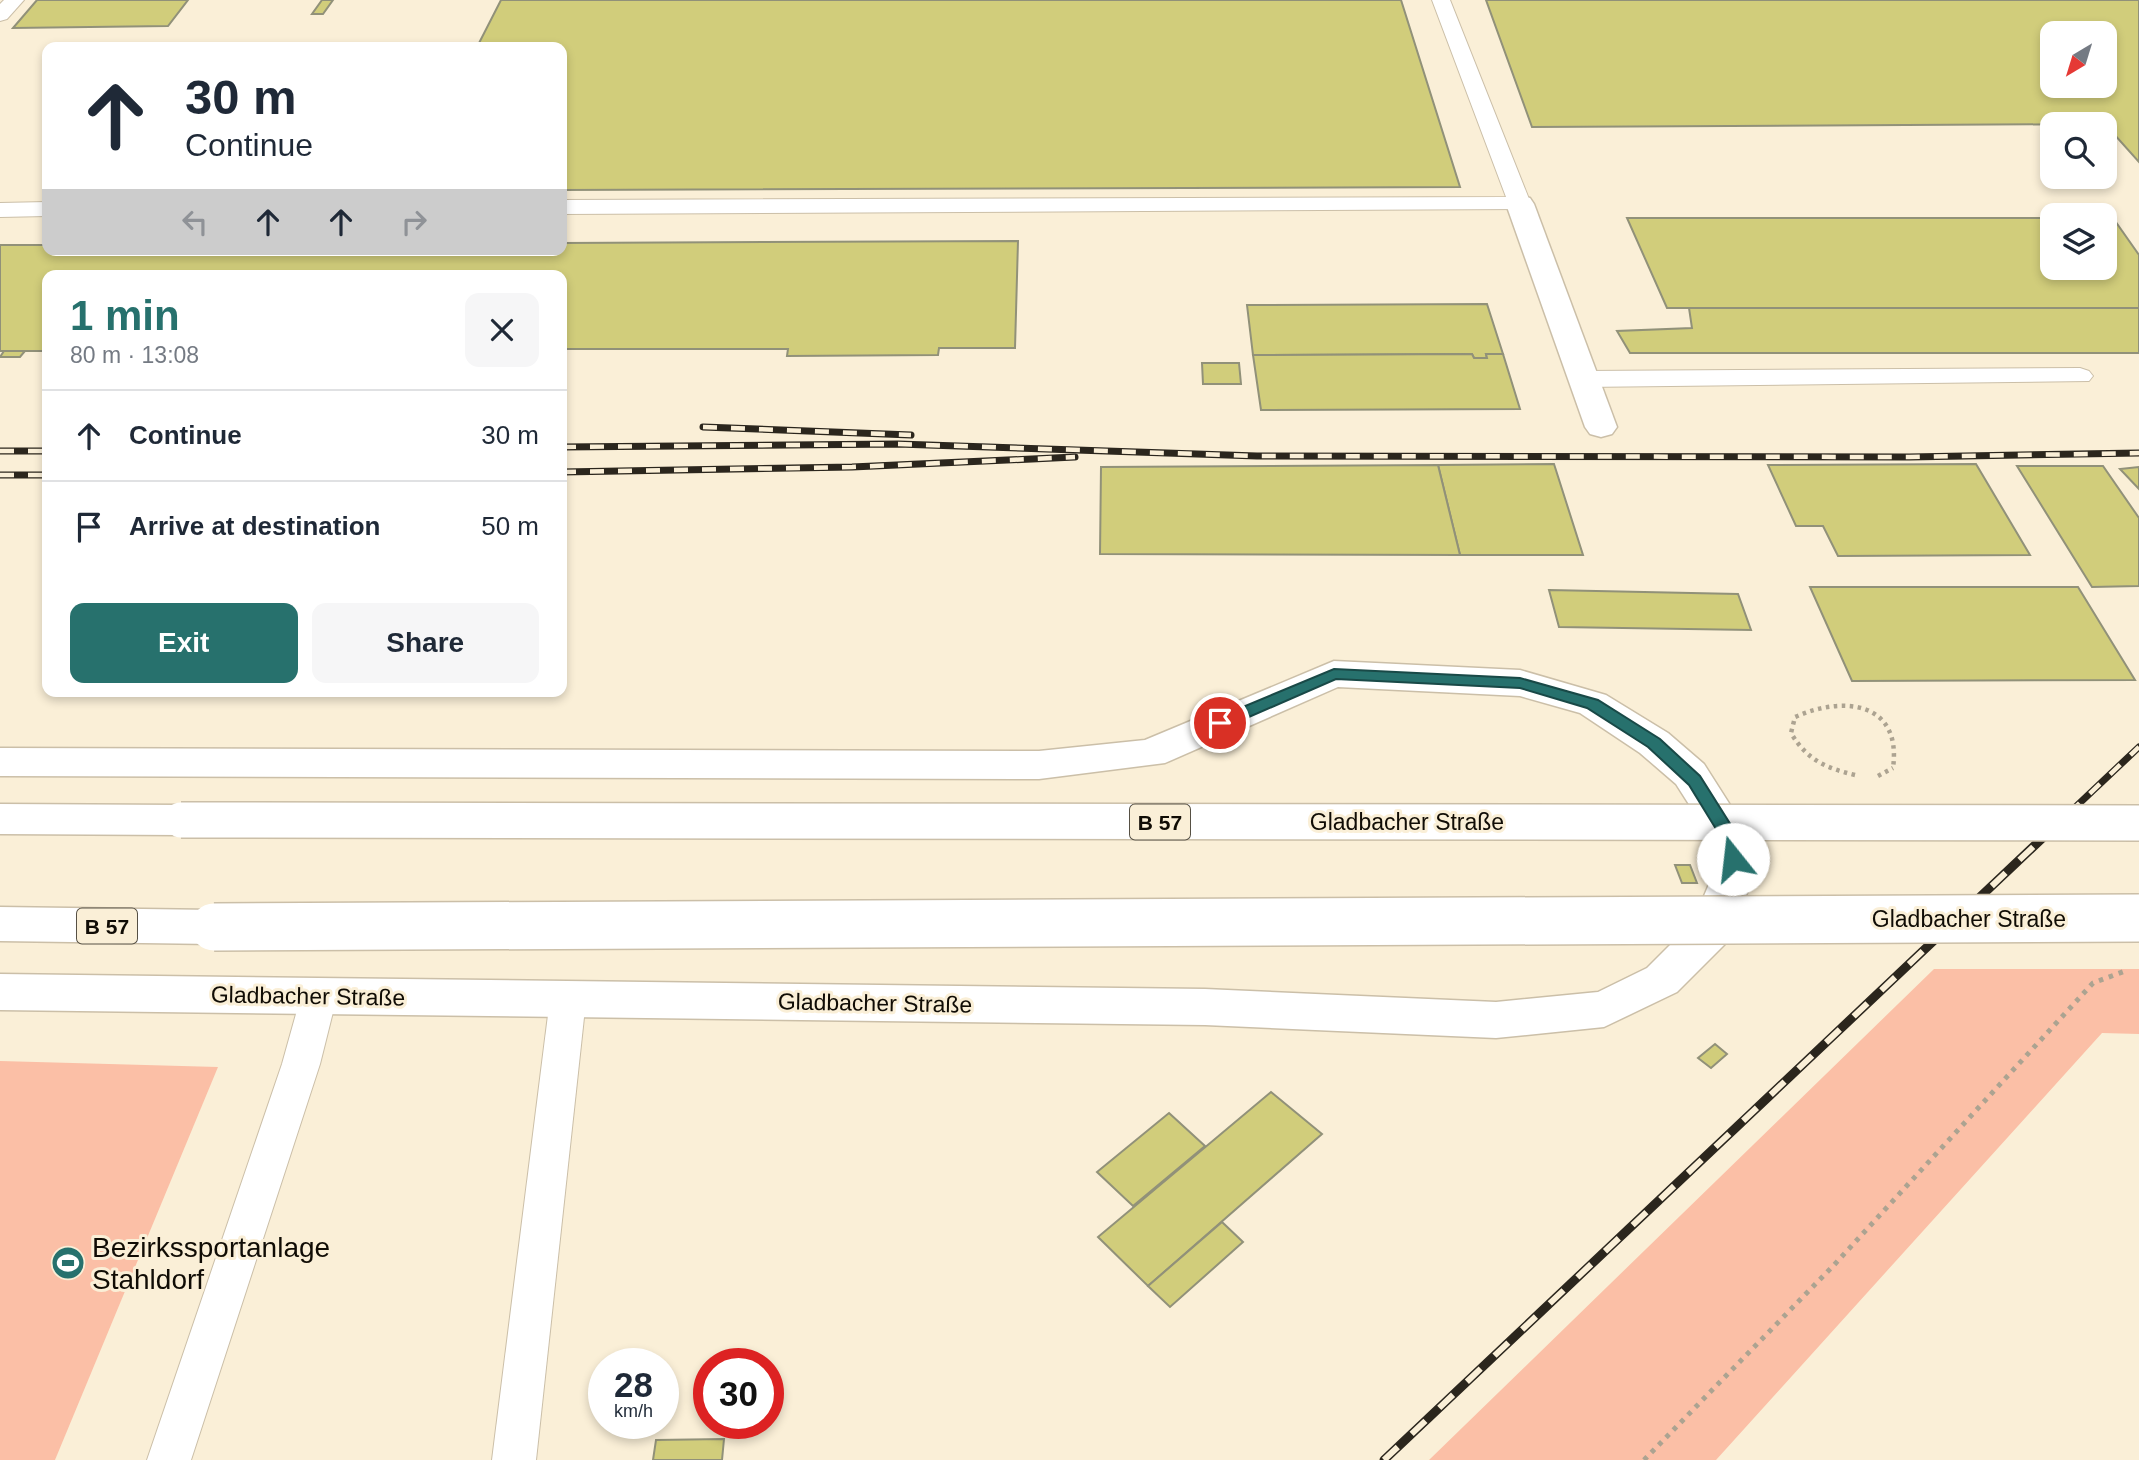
<!DOCTYPE html>
<html lang="en">
<head>
<meta charset="utf-8">
<style>
	body { margin:0; font-family:Arial,sans-serif; background:#f6f6f7; color:#1f2937; height:100vh; display:flex; flex-direction:column; font-size:26px; white-space:nowrap }
	* { box-sizing:border-box; margin:0 }
	p { font-size:23px; color:#747a83 }
	.icon { flex:none; width:38px; height:38px; fill:none; stroke:currentColor; stroke-width:2; stroke-linecap:round; stroke-linejoin:round }
	.map { position:relative; flex:1; overflow:hidden }
	.sheet { position:absolute; left:42px; top:270px; width:525px; height:427px; display:flex; flex-direction:column; background:#fff; border-radius:14px; box-shadow:0 4px 10px #0003 }
	.sheet>* { flex:none }
	.banner { position:absolute; left:42px; top:42px; width:525px; height:214px; border-radius:14px; box-shadow:0 4px 10px #0003; background:#fff; color:#1f2937; overflow:hidden }
	.needle { width:46px; rotate:218deg }
	.fabs { position:absolute; left:2040px; top:21px; display:grid; gap:14px }
	.fabs a { display:grid; place-items:center; width:77px; height:77px; border-radius:14px; background:#fff; box-shadow:0 4px 10px #0003; font-size:35px }
	.speed { position:absolute; left:588px; top:1348px; display:flex; gap:14px; font-size:35px; font-weight:700; text-align:center }
	.speed>* { display:grid; place-content:center; width:91px; height:91px; border-radius:50%; background:#fff; box-shadow:0 4px 10px #0003; line-height:1 }
	.speed small { font-size:18px; font-weight:400 }
	.speed .limit { border:10px solid #d22; background:#fff; color:#111 }
	.pin { position:absolute; display:grid; place-items:center; width:60px; height:60px; color:#fff; margin:-30px; border:4px solid #fff; border-radius:50%; box-shadow:0 2px 7px #0007 }
	.me { position:absolute; width:77px; margin:-38px; rotate:344deg; stroke-linejoin:round; filter:drop-shadow(0 0 5px #0008) }
	.turn { display:flex; align-items:center; gap:24px; height:147px; padding:0 28px; font-size:32px }
	.turn .icon { width:91px; height:91px; stroke-width:2.5 }
	.turn b { display:block; font-size:49px; line-height:60px }
	.lanes { display:flex; align-items:center; height:66px; padding:0 28px; background:#0003; justify-content:center; gap:35px; direction:ltr }
	.lanes .off { opacity:.35 }
	.round { display:grid; place-items:center; flex:none; width:74px; height:74px; border-radius:14px; background:#f6f6f7 }
	.overview { display:flex; align-items:center; justify-content:space-between; height:119px; padding:0 28px }
	h1 { font-size:42px; font-weight:800; line-height:52px; color:#27716d }
	.button { display:flex; gap:14px; margin-top:auto; padding:14px 28px }
	.button a { flex:1; height:80px; border-radius:14px; background:#27716d; color:#fff; font-size:28px; font-weight:800; line-height:80px; text-align:center }
	.button a+a { background:#f6f6f7; color:#1f2937 }
	ul { padding:0; list-style:none }
	li { display:flex; align-items:center; gap:21px; height:91px; padding:0 28px; border-top:2px solid #e0e1e3 }
	li div { flex:1 }
	li b { display:block; font-size:26px }
	li em { font-style:normal }
	.map>svg:first-child { display:block }
	.green { fill:#fbbfa6 }
	.building { fill:#d1cd7b; stroke:#919179; stroke-width:2; fill-rule:evenodd }
	.lines { fill:none; stroke-linecap:round; stroke-linejoin:round }
	.lane-casing { stroke:#cbbfa8; stroke-width:2 }
	.street-casing { stroke:#cbbfa8; stroke-width:3 }
	.primary-casing { stroke:#cbbfa8; stroke-width:3 }
	.path-far1 { stroke:#aca391; stroke-width:4.5; stroke-dasharray:3.5 4.5; stroke-linecap:butt }
	.path { stroke:#aca391; stroke-width:5; stroke-dasharray:4.5 6; stroke-linecap:butt }
	.lane { fill:#fff; fill-rule:evenodd }
	.street { fill:#fff; fill-rule:evenodd }
	.primary { fill:#fff; fill-rule:evenodd }
	.rail-far1-casing { stroke:#2b261d; stroke-width:7 }
	.rail-casing { stroke:#2b261d; stroke-width:9 }
	.rail-far1 { stroke:#faefd7; stroke-width:4.5; stroke-dasharray:14; stroke-linecap:butt }
	.rail { stroke:#faefd7; stroke-width:6; stroke-dasharray:19; stroke-linecap:butt }
	.primary-bridge-far1-casing { stroke:#cbbfa8; stroke-width:38; stroke-linecap:butt }
	.primary-bridge-casing { stroke:#cbbfa8; stroke-width:50; stroke-linecap:butt }
	.path-bridge { stroke:#aca391; stroke-width:4.5; stroke-dasharray:3.5 4.5; stroke-linecap:butt }
	.primary-bridge-far1 { stroke:#fff; stroke-width:35 }
	.primary-bridge { stroke:#fff; stroke-width:47 }
	.route { fill:#27716d; stroke:#194947; stroke-width:2 }
	.labels { text-anchor:middle; dominant-baseline:central; stroke-width:6; stroke-linejoin:round; paint-order:stroke }
	.shield { fill:#faefd7; stroke:#565044; stroke-width:2 }
	.shield-label { font-size:21px; font-weight:bold; fill:#100c05 }
	.street-label { font-size:23px; fill:#100c05; stroke:#faefd7 }
	.near-poi-label { font-size:28px; fill:#100c05; stroke:#faefd7; text-anchor:start }
</style>
</head>
<body>
<div class="map">
<svg width="2139" height="1460" viewBox="0 0 2139 1460">
	<rect width="100%" height="100%" fill="#faefd7"/>
	<g class="green">
		<path d="M1934 969H2139V1034L2102 1033 1716 1460H1429Z"/>
		<path d="M0 1061 218 1067 55 1460H0Z"/>
	</g>
	<g class="building">
		<path d="M37 0H188L168 26 13 28Z"/>
		<path d="M322 0H333L323 14H312Z"/>
		<path d="M501 0H1401L1460 187 562 190V47H477Z"/>
		<path d="M1486 0H2139V162L2105 124 1532 127ZM2053 33H2105V86H2053Z"/>
		<path d="M1627 218H2053V268H2105V218H2113L2139 255V308H1667Z"/>
		<path d="M1018 241 1015 348H939L938 355 787 356 788 349H562V275H47V351H0V245H47V250H562V243Z"/>
		<path d="M1487 304 1503 354H1486L1487 358H1474L1472 354 1253 355 1247 305Z"/>
		<path d="M1689 308H2139V353H1630L1617 331 1692 328Z"/>
		<path d="M4 351H25L20 357H0Z"/>
		<path d="M1472 354 1474 358H1487L1486 354H1503L1520 409 1261 410 1253 355Z"/>
		<path d="M1202 363H1239L1241 384H1203Z"/>
		<path d="M1554 464 1583 555H1460L1438 465Z"/>
		<path d="M1976 464 2030 555 1838 556 1823 526H1796L1768 465Z"/>
		<path d="M1438 465 1460 555 1100 554 1101 467Z"/>
		<path d="M2017 466H2103L2139 518V586L2092 587Z"/>
		<path d="M2139 467V489L2120 469Z"/>
		<path d="M1810 587H2078L2135 680 1852 681Z"/>
		<path d="M1549 590 1738 594 1751 630 1559 627Z"/>
		<path d="M1675 865H1690L1697 883H1682Z"/>
		<path d="M1715 1044 1727 1054 1711 1068 1698 1058Z"/>
		<path d="M1271 1092 1322 1134 1148 1286 1098 1237Z"/>
		<path d="M1169 1113 1205 1146 1133 1206 1097 1172Z"/>
		<path d="M1222 1222 1243 1242 1170 1307 1148 1286Z"/>
		<path d="M724 1439 722 1460H653L656 1440Z"/>
	</g>
	<g class="lines">
		<defs>
			<g id="lane">
				<path d="M4 0H24L7 19 0 21V4Z"/>
				<path d="M1432 0H1450L1531 204 1528 209 562 214V200L1506 197Z"/>
				<path d="M47 202V216L0 217V203Z"/>
				<path d="M2080 368 2089 371 2093 376 2089 381 1583 387 1574 384 1570 379 1574 374 1583 371Z"/>
				<path d="M319 981 332 986 337 996 320 1064 191 1460H147L282 1064 301 996 306 986Z"/>
				<path d="M568 984 581 989 586 999 536 1460H492L550 999 555 989Z"/>
			</g>
			<g id="street">
				<path d="M1520 196 1530 198 1534 204 1617 427 1612 434 1601 437 1590 434 1585 427 1506 204 1510 198Z"/>
				<path d="M1334 661 1520 670 1606 695 1668 733 1704 764 1753 841 1754 877 1725 944 1677 992 1604 1027 1496 1038 1205 1025 0 1010V974L1205 989 1496 1002 1598 992 1647 968 1693 922 1712 877 1713 842 1676 784 1640 753 1580 713 1520 696 1338 687 1165 763 1039 779 0 776V748L1039 751 1145 740Z"/>
			</g>
			<g id="primary">
				<path d="M0 804 181 805 195 809 201 820 195 831 181 835 0 834Z"/>
				<path d="M0 907 214 910 229 915 235 927 229 939 214 944 0 941Z"/>
			</g>
		</defs>
		<use href="#lane" class="lane-casing"/>
		<use href="#street" class="street-casing"/>
		<use href="#primary" class="primary-casing"/>
		<path class="path-far1" d="M1878 776 1893 768"/>
		<path class="path" d="M1644 1460 1834 1265 2093 983 2125 971"/>
		<use href="#lane" class="lane"/>
		<use href="#street" class="street"/>
		<use href="#primary" class="primary"/>
		<defs>
			<g id="rail-far1">
				<path d="M703 427 911 435"/>
				<path d="M562 447 898 444 1257 456 1909 457 2139 453"/>
				<path d="M0 451H47"/>
				<path d="M562 472 852 467 1075 457"/>
				<path d="M0 475H47"/>
				<path d="M2049 832 2139 747"/>
			</g>
			<path id="rail" d="M1384 1460 2051 830"/>
		</defs>
		<use href="#rail-far1" class="rail-far1-casing"/>
		<use href="#rail" class="rail-casing"/>
		<use href="#rail-far1" class="rail-far1"/>
		<use href="#rail" class="rail"/>
		<defs>
			<path id="primary-bridge-far1" d="M181 820 2139 823"/>
			<path id="primary-bridge" d="M214 927 2139 918"/>
		</defs>
		<use href="#primary-bridge-far1" class="primary-bridge-far1-casing"/>
		<use href="#primary-bridge" class="primary-bridge-casing"/>
		<path class="path-bridge" d="M1855 775C1826 768 1807 760 1791 733L1795 717C1844 695 1902 702 1893 768"/>
		<use href="#primary-bridge-far1" class="primary-bridge-far1"/>
		<use href="#primary-bridge" class="primary-bridge"/>
	</g>
	<path class="route" d="M1334 669 1520 678 1598 700 1660 739 1700 776 1741 841 1739 864H1727L1724 842 1689 785 1648 747 1587 708 1520 688 1336 679 1226 727H1214L1212 723 1214 719Z"/>
	<defs>
		<symbol id="stadium-disc" viewBox="-11 -11 22 22"><circle r="9.5" fill="#27716d" stroke="#faefd7"/><path d="M0-5a6.5 5 0 1 0 0 10a6.5 5 0 1 0 0-10ZM-3.5-1.8h7v3.6h-7Z" fill="#fff"/></symbol>
	</defs>
	<g fill-rule="evenodd">
		<use href="#stadium-disc" x="49" y="1244" width="38" height="38"/>
	</g>
	<g class="labels">
		<g class="shield">
			<rect x="1130" y="804.5" width="60" height="35" rx="5"/>
			<rect x="77" y="908.5" width="60" height="35" rx="5"/>
		</g>
		<g class="shield-label">
			<text x="1160" y="822">B 57</text>
			<text x="107" y="926">B 57</text>
		</g>
		<g class="street-label">
			<text x="1407" y="822">Gladbacher Straße</text>
			<text x="1969" y="919">Gladbacher Straße</text>
			<text transform="translate(308 996) rotate(1)">Gladbacher Straße</text>
			<text transform="translate(875 1003) rotate(1)">Gladbacher Straße</text>
		</g>
		<g class="near-poi-label">
			<text x="92" y="1247">Bezirkssportanlage<tspan x="92" dy="32">Stahldorf</tspan></text>
		</g>
	</g>
</svg>
<div class="fabs">
<a><svg class="needle" viewBox="-14 -14 28 28"><path d="M0-13l5 13h-10z" fill="#e53935"/><path d="M0 13l5-13h-10z" fill="#747a83"/></svg></a>
<a><svg class="icon" aria-label="search" viewBox="0 0 24 24"><circle cx="10" cy="10" r="6"/><path d="M15 15l6 6"/></svg></a>
<a><svg class="icon" aria-label="layers" viewBox="0 0 24 24"><path d="M12 4l9 5-9 5-9-5zM3 14l9 5 9-5"/></svg></a>
</div>
<div class="speed"><div>28<small>km/h</small></div><div class="limit">30</div></div>
<div class="pin" style="left:1220px;top:723px;background:#d93025"><svg class="icon" aria-label="arrive" viewBox="0 0 24 24"><path d="M6 21V4h12l-3 4 3 4H6"/></svg></div>
<svg class="me" style="left:1733px;top:859px" viewBox="-20 -20 40 40"><circle r="19" fill="#fff"/><path d="M0-13L10 11 0 6-10 11z" fill="#27716d"/></svg>
<div class="banner">
<div class="turn"><svg class="icon" aria-label="ahead" viewBox="0 0 24 24"><path d="M12 20V5M6 11l6-6 6 6"/></svg><div><b>30 m</b>Continue</div></div>
<div class="lanes"><svg class="icon off" aria-label="left" viewBox="0 0 24 24"><path d="M17 20v-9H6M10 6l-5 5 5 5"/></svg><svg class="icon" aria-label="ahead" viewBox="0 0 24 24"><path d="M12 20V5M6 11l6-6 6 6"/></svg><svg class="icon" aria-label="ahead" viewBox="0 0 24 24"><path d="M12 20V5M6 11l6-6 6 6"/></svg><svg class="icon off" aria-label="right" viewBox="0 0 24 24"><path d="M7 20v-9h11M14 6l5 5-5 5"/></svg></div>
</div>
<section class="sheet">
<div class="overview"><div><h1>1 min</h1><p>80 m · 13:08</p></div><a class="round"><svg class="icon" aria-label="close" viewBox="0 0 24 24"><path d="M6 6l12 12M18 6L6 18"/></svg></a></div>
<ul>
<li><svg class="icon" aria-label="ahead" viewBox="0 0 24 24"><path d="M12 20V5M6 11l6-6 6 6"/></svg><div><b>Continue</b></div><em>30 m</em></li>
<li><svg class="icon" aria-label="arrive" viewBox="0 0 24 24"><path d="M6 21V4h12l-3 4 3 4H6"/></svg><div><b>Arrive at destination</b></div><em>50 m</em></li>
</ul>
<div class="button"><a>Exit</a><a>Share</a></div>
</section>
</div>
</body>
</html>
